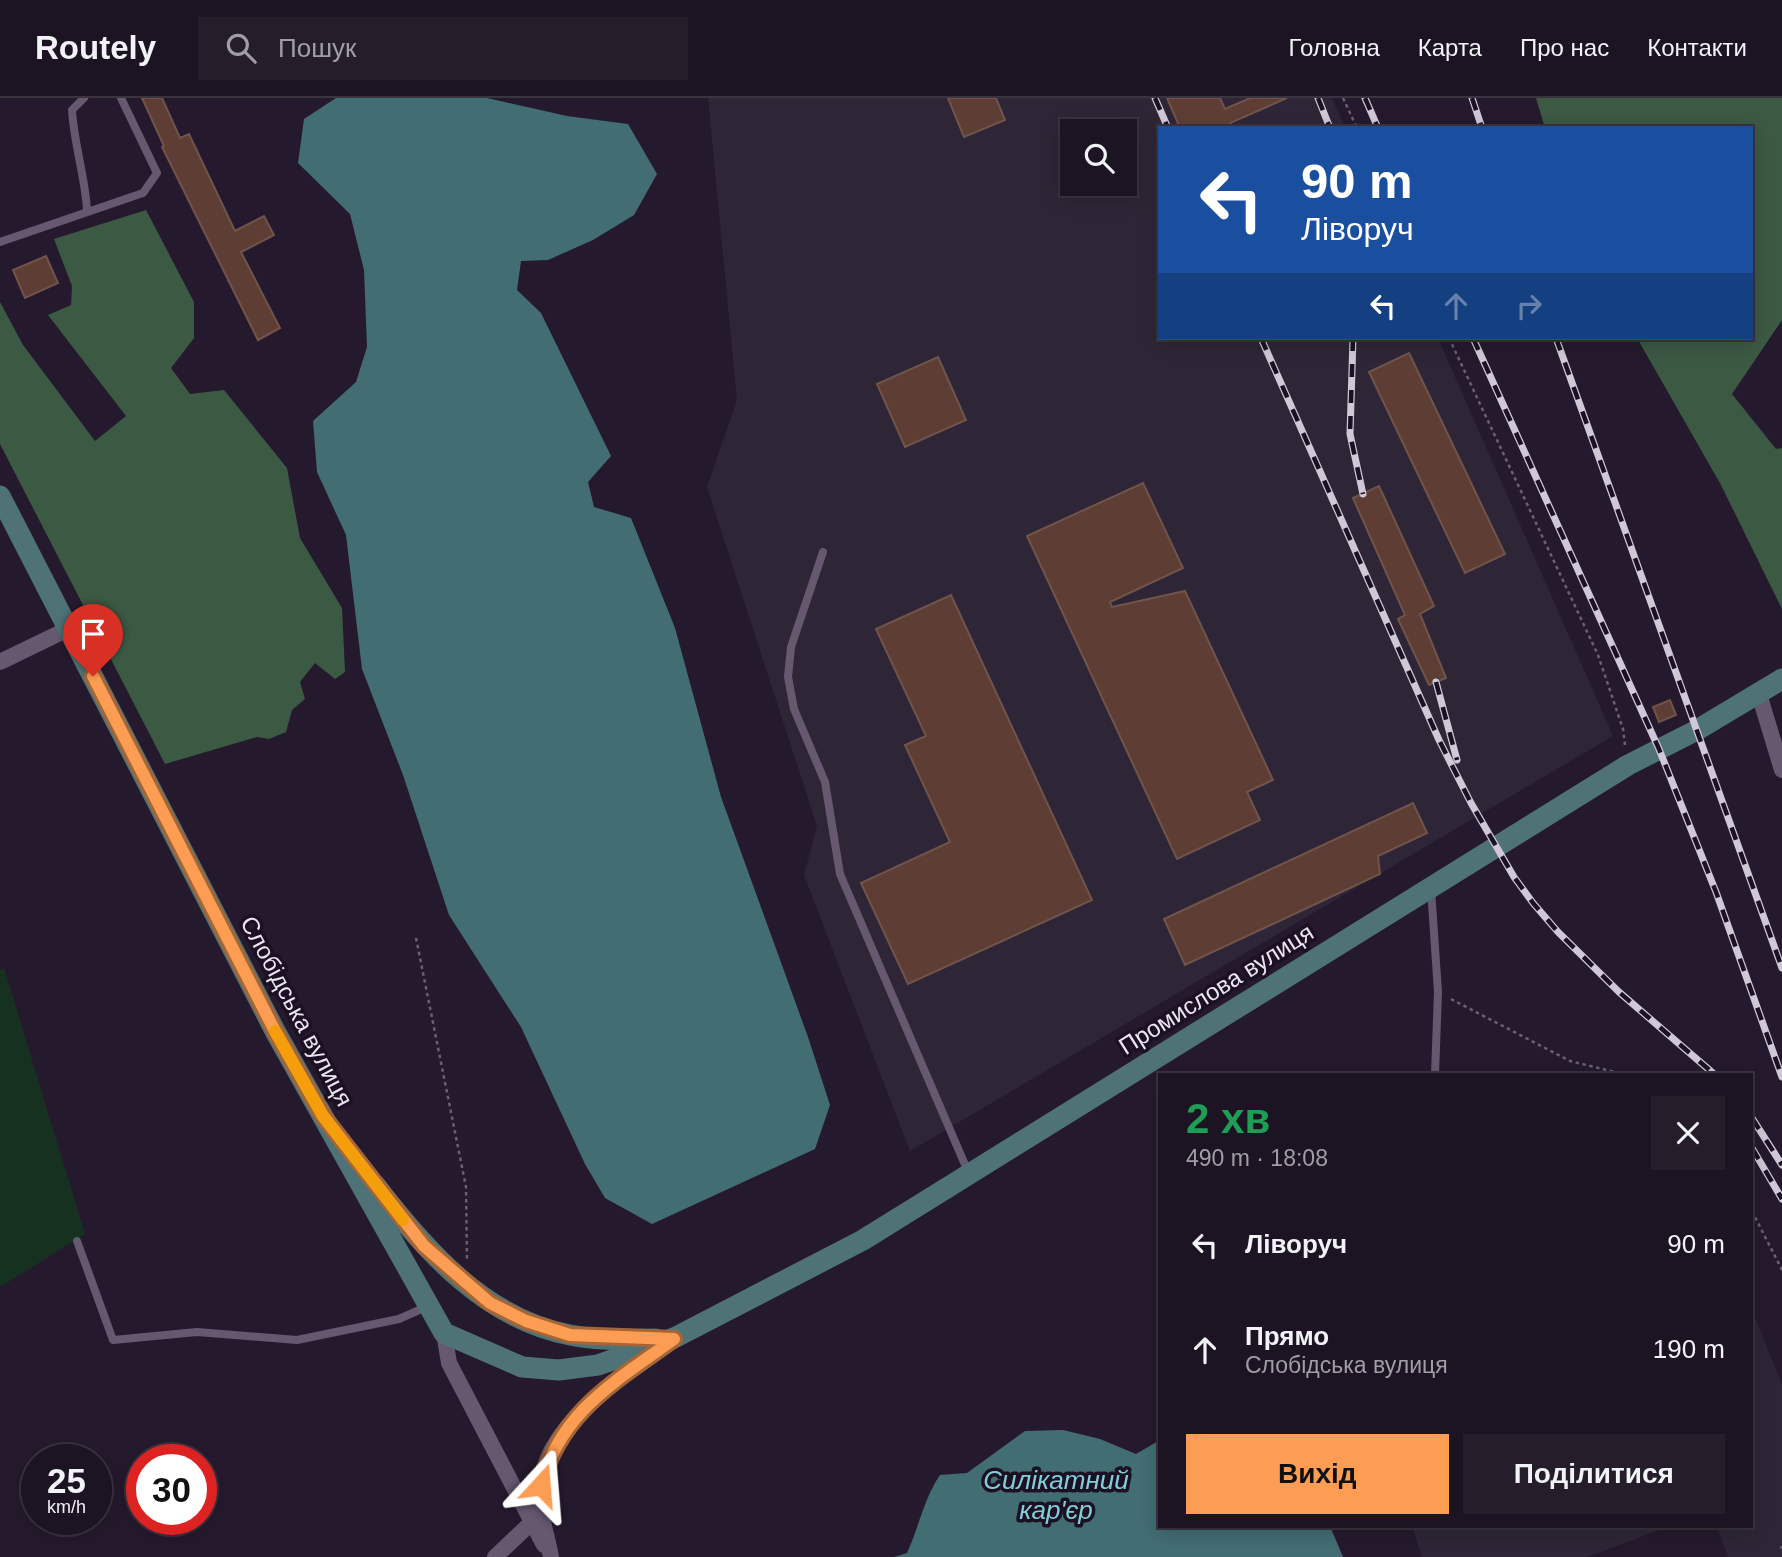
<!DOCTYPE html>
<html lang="uk">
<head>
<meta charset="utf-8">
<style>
	body { margin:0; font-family:Arial,sans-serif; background:#251d2a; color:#f1f3f6; height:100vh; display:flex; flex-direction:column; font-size:26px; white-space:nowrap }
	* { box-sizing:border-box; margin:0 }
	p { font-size:23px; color:#a09ea5 }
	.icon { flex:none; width:38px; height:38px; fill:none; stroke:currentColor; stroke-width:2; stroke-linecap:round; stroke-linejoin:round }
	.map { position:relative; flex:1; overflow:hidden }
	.side { position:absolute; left:1158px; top:975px; width:595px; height:455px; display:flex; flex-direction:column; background:#1c1422; border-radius:0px; box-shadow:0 4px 18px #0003,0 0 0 2px #3a3340 }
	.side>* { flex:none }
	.hud { position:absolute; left:1158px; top:28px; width:595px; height:214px; border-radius:0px; box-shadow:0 4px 18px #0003,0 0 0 2px #3a3340; background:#1a4fa0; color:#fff; overflow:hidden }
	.controls { position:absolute; left:1060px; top:21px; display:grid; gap:14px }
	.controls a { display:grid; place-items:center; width:77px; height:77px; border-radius:0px; background:#1c1422; box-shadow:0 4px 18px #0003,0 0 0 2px #3a3340; font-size:35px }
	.speed { position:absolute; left:21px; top:1346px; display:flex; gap:14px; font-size:35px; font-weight:700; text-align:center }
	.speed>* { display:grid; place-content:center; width:91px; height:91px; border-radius:50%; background:#1c1422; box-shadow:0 4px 18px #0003,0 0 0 2px #3a3340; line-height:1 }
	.speed small { font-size:18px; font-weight:400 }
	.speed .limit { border:10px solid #d22; background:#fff; color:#111 }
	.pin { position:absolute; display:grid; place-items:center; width:60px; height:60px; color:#fff; margin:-72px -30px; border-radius:50% 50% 50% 0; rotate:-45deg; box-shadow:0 0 7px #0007 }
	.pin .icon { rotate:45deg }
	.me { position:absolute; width:77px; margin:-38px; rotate:19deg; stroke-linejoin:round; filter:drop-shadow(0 0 5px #0008) }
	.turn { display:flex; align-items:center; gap:24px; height:147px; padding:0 28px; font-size:32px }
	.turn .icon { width:91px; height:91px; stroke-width:2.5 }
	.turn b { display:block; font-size:49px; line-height:60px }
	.lanes { display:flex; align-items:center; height:66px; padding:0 28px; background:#0003; justify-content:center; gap:35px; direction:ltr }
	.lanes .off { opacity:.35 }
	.round { display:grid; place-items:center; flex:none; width:74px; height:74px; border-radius:0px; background:#251d2a }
	.overview { display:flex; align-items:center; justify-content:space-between; height:119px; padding:0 28px }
	h1 { font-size:42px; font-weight:800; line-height:52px; color:#1e9e55 }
	.cta { display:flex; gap:14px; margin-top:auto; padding:14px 28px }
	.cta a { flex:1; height:80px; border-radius:0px; background:#fc9d53; color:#111; font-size:28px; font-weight:800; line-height:80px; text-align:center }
	.cta a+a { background:#251d2a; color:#f1f3f6 }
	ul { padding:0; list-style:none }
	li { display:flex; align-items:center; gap:21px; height:105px; padding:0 28px }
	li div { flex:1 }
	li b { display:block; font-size:26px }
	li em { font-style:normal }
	header { display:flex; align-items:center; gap:42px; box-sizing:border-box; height:98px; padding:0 35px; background:#1c1422; border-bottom:2px solid #3a3340 }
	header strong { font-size:33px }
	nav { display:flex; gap:38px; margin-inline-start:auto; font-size:24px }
	.search { width:490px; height:63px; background:#251d2a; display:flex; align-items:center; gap:18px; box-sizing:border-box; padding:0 24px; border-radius:0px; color:#a09ea5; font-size:26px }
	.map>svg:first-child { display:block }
	.industrial { fill:#2e2636; fill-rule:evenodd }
	.green { fill:#173120 }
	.forest { fill:#3c5944 }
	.water { fill:#426d73 }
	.building { fill:#5e3e34; stroke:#70544c; stroke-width:2 }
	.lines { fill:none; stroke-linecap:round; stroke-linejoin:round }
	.path { stroke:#6a6072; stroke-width:2.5; stroke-dasharray:3.5 3.5; stroke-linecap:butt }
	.lane { stroke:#65586f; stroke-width:8 }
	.street { stroke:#65586f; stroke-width:16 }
	.secondary { stroke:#4e7276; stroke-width:21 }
	.rail-casing { stroke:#d0c8d6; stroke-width:7 }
	.rail { stroke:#1c1023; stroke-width:4.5; stroke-dasharray:13; stroke-linecap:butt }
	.route-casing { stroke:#a46636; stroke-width:18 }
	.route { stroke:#fc9d53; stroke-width:12 }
	.slow { stroke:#f59e0b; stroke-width:12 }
	.labels { text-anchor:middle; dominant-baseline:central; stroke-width:7; stroke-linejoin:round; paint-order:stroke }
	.street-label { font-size:24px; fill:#ece4f2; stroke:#1c1023 }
	.water-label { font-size:26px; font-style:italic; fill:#81cfda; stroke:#1c1023 }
</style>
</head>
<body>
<header>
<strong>Routely</strong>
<div class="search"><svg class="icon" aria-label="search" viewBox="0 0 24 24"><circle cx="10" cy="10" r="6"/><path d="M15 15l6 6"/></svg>Пошук</div>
<nav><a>Головна</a><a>Карта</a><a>Про нас</a><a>Контакти</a></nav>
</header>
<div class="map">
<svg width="1782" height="1459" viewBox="0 0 1782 1459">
	<rect width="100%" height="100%" fill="#251a2d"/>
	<g class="industrial">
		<path d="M708 0H1332L1345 30H1160V240H1438L1613 638 910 1053 804 777 817 728 707 389 737 302ZM1073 33H1125V86H1073Z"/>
		<path d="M1752 1211 1782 1287V1459H1728L1717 1428H1752Z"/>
		<path d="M1412 1428H1670L1587 1459H1422Z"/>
	</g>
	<path class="green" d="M4 870 85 1136 0 1189V872Z"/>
	<g class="forest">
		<path d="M1536 0H1782V222L1732 296 1776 351 1782 350V511L1721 387 1637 240H1752V30H1545Z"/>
		<path d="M146 112 194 204V240L171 270 190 296 224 292 287 370 300 440 342 510 345 574 335 581 315 565 300 584 305 601 292 612 286 634 269 641 257 639 165 666 0 346V204L23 247 95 343 126 318 48 217 71 207 72 188 54 141Z"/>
	</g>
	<g class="water">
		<path d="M336 0H487L567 18 628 26 657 76 634 117 593 142 548 162 521 163 517 192 541 215 611 358 588 384 594 409 631 420 675 530 721 699 808 939 830 1007 815 1051 652 1126 605 1100 585 1066 521 929 449 817 403 677 362 571 346 437 317 374 313 323 356 284 367 249 364 172 350 116 298 65 304 21Z"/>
		<path d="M1063 1332 1100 1341 1136 1356 1160 1342V1428H1330L1343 1459H894L907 1455C919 1429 924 1400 940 1377L967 1375 1025 1333Z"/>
	</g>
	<g class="building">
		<path d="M142 0H162L180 40 189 36 235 133 264 118 274 137 241 154 280 230 258 242 162 49 164 48Z"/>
		<path d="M948 0H996L1005 22 964 39Z"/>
		<path d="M1167 0H1220L1225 11 1250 0H1287L1230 25 1232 30H1180Z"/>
		<path d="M46 158 58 185 25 200 13 172Z"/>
		<path d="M1409 255 1505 456 1465 475 1369 274Z"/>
		<path d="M938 259 966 322 905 349 877 286Z"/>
		<path d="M1143 385 1183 470 1110 504 1112 509 1185 493 1273 682 1247 694 1260 722 1177 761 1027 438Z"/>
		<path d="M1379 388 1434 508 1420 516 1446 580 1429 587 1398 521 1405 517 1353 400Z"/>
		<path d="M951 497 1092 802 908 886 861 785 950 744 905 647 926 638 876 531Z"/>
		<path d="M1670 602 1676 617 1659 624 1653 609Z"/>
		<path d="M1413 705 1427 735 1378 758 1380 776 1185 867 1164 821Z"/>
	</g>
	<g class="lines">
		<g class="path">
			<path d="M1343 0 1357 30"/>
			<path d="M1449 240 1598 557 1623 631 1625 647"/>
			<path d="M416 840 466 1089 467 1162"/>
			<path d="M1451 901 1570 963 1623 976"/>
			<path d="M1752 1113 1782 1172"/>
			<path d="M1780 1449 1782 1450"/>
		</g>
		<g class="lane">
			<path d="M84 0 72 12C74 46 85 78 87 112"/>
			<path d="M0 144 143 95 157 75 121 0"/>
			<path d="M823 454 791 549 788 579 794 611 825 684 840 776 969 1076"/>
			<path d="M1431 791 1438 894 1435 976"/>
			<path d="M77 1143 113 1242 197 1234 297 1242 399 1221 428 1208"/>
		</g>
		<g class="street">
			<path d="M0 564 68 531"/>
			<path d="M1759 596 1782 672"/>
			<path d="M444 1235 449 1265 544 1447"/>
			<path d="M495 1459 531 1425"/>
			<path d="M551 1459C548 1442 542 1424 540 1406 533 1335 614 1285 663 1248"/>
		</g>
		<g class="secondary">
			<path d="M0 398 275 933 444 1235 522 1269 559 1272 598 1267 674 1240 863 1142 1628 667 1697 632 1782 581"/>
			<path d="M375 1087C425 1152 485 1221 570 1237 598 1243 628 1241 656 1241"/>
		</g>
		<defs>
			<g id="rail">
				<path d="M1155 0 1168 30"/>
				<path d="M1318 0 1330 30"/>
				<path d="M1365 0 1378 30"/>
				<path d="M1472 0 1482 30"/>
				<path d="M1261 240 1439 642 1471 705 1514 779 1533 805 1558 834 1619 894 1714 976"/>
				<path d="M1353 240 1350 336 1363 396"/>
				<path d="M1473 240 1659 651 1716 794 1782 979"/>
				<path d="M1556 240 1782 870"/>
				<path d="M1436 584 1457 662"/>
				<path d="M1752 1020 1782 1067"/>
				<path d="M1752 1050 1782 1101"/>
			</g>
		</defs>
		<use href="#rail" class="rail-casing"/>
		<use href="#rail" class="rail"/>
	</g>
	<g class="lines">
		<defs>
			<path id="route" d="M93 578 275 933 323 1018 424 1148 490 1205 526 1223 570 1237 674 1241C615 1284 561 1313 541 1387"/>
		</defs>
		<use href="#route" class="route-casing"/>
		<use href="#route" class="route"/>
		<path class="slow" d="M275 933 323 1018 403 1122"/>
	</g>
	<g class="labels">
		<g class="street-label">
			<text transform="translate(1216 891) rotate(-32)">Промислова вулиця</text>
			<text transform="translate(297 913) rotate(62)">Слобідська вулиця</text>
		</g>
		<g class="water-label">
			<text x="1056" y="1382">Силікатний<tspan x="1056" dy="30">кар'єр</tspan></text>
		</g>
	</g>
</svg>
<div class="controls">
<a><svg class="icon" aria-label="search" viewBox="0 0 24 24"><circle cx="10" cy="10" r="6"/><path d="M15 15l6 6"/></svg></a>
</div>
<div class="speed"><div>25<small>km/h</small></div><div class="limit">30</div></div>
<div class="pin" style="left:93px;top:578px;background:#d93025"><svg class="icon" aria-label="arrive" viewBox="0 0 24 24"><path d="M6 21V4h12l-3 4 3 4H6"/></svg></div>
<svg class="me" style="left:541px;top:1387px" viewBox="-20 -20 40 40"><path d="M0-17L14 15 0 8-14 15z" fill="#fc9d53" stroke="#fff" stroke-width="4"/></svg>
<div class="hud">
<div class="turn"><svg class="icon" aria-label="left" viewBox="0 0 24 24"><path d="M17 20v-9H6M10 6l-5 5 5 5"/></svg><div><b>90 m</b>Ліворуч</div></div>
<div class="lanes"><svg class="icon" aria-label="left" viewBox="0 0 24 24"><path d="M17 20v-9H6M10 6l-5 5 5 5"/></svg><svg class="icon off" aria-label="ahead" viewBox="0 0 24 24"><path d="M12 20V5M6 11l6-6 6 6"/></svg><svg class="icon off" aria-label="right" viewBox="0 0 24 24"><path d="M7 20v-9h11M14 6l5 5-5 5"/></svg></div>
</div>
<section class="side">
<div class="overview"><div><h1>2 хв</h1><p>490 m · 18:08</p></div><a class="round"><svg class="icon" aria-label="close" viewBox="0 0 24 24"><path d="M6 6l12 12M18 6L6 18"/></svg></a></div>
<ul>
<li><svg class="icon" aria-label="left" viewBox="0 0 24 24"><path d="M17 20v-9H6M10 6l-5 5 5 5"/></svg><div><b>Ліворуч</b></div><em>90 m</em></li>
<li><svg class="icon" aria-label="ahead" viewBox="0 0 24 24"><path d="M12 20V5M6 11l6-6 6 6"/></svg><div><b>Прямо</b><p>Слобідська вулиця</p></div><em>190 m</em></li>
</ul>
<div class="cta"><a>Вихід</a><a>Поділитися</a></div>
</section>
</div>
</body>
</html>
